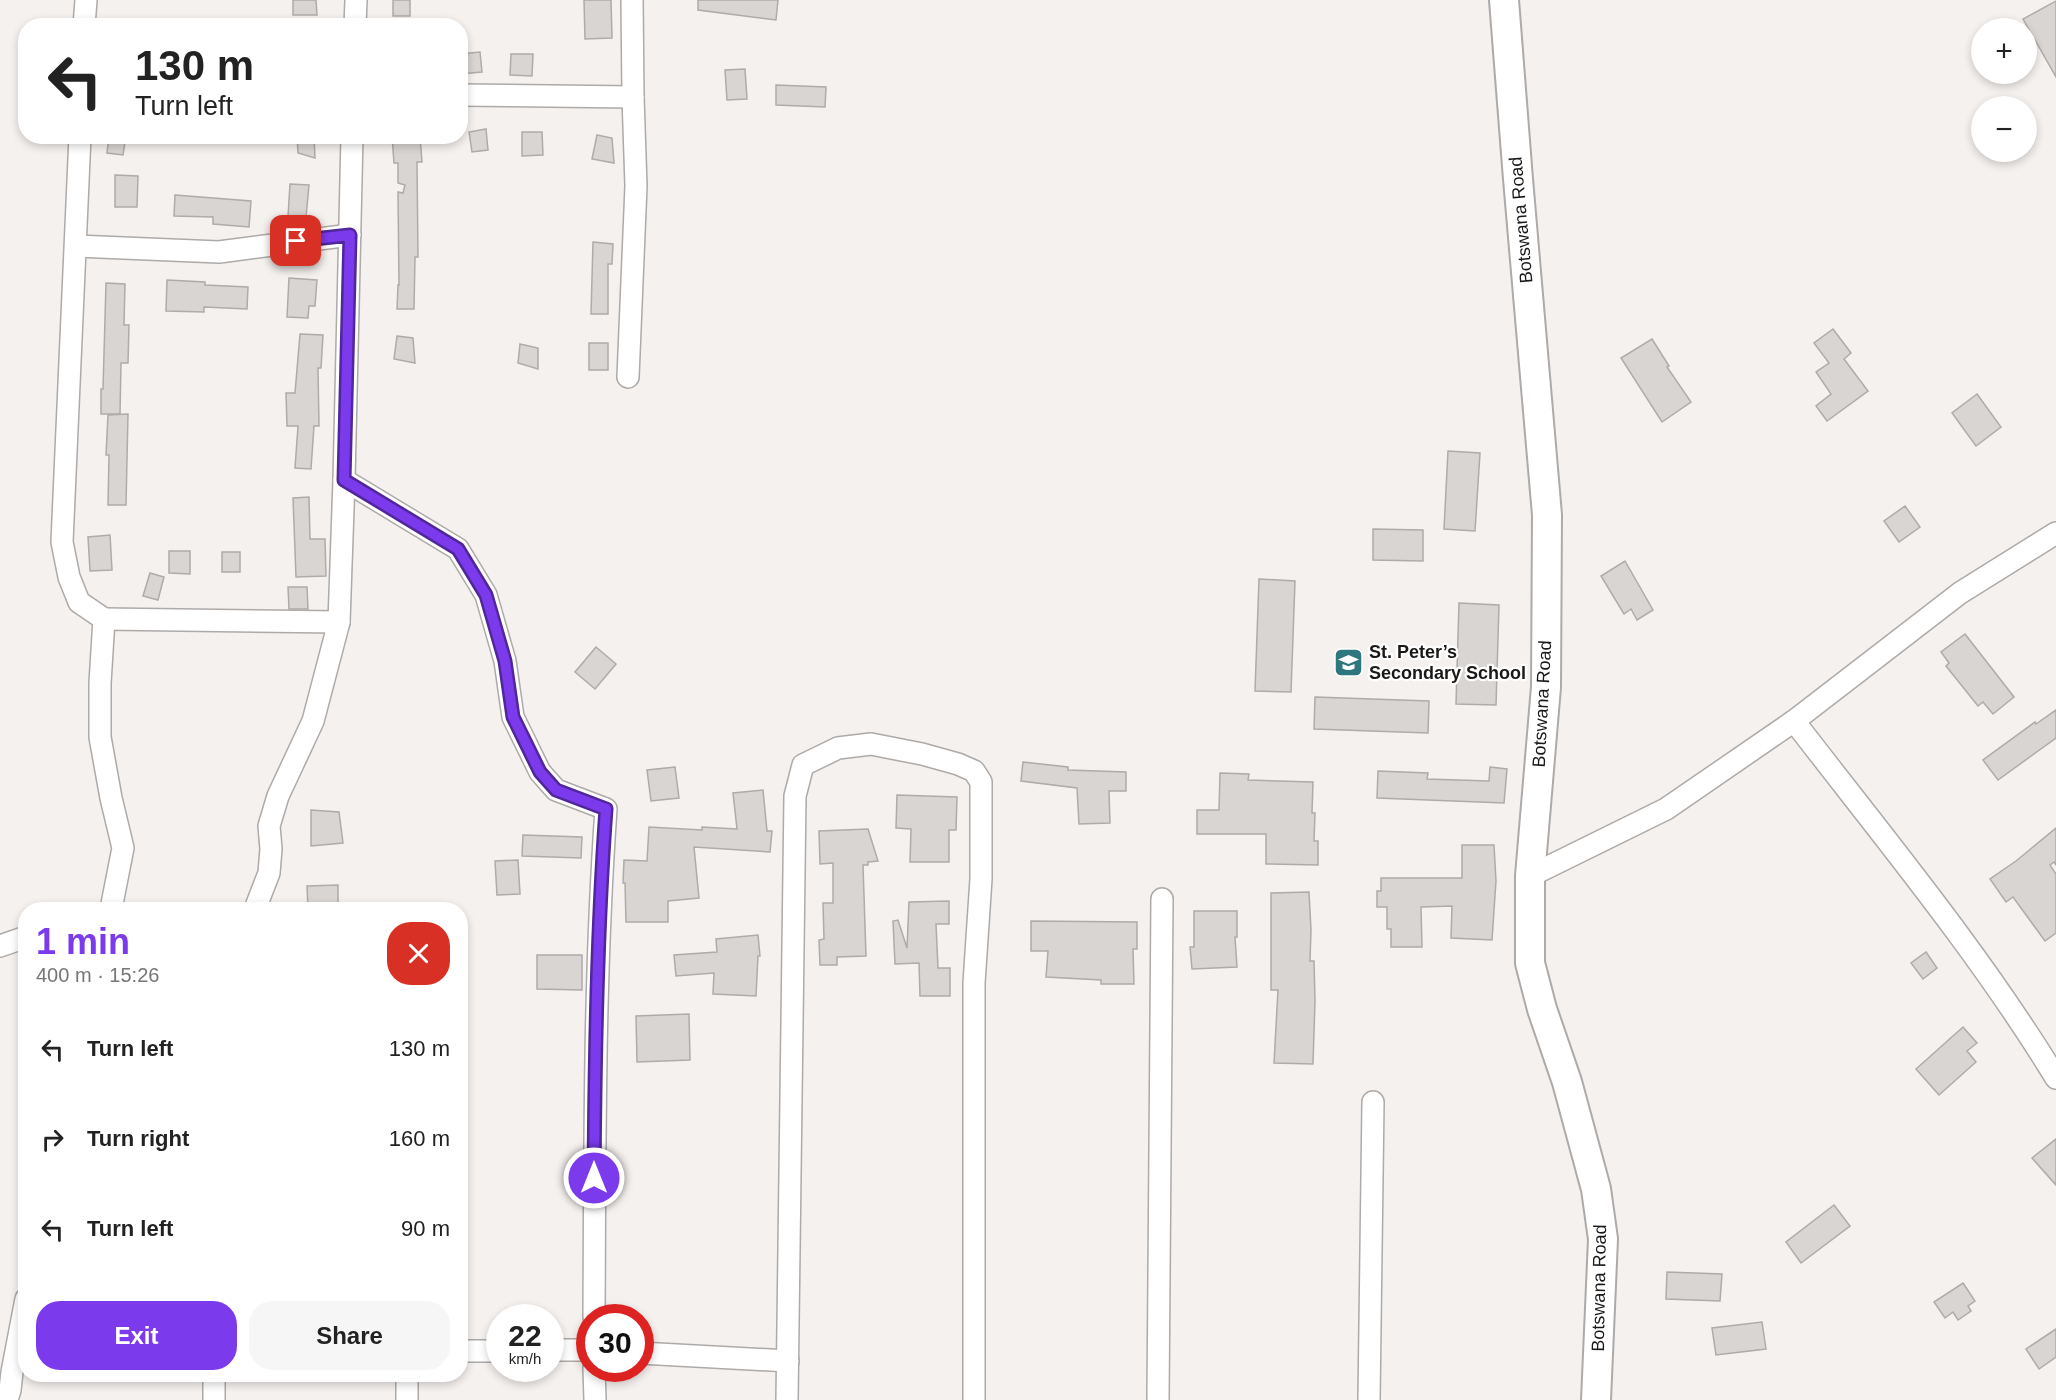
<!DOCTYPE html>
<html lang="en">
<head>
<meta charset="utf-8">
<style>
	body { margin:0; font-family:Helvetica,sans-serif; background:#f6f6f6; color:#222; height:100vh; display:flex; flex-direction:column; font-size:22px; white-space:nowrap }
	* { box-sizing:border-box; margin:0 }
	p { font-size:20px; color:#767676 }
	.icon { flex:none; width:33px; height:33px; fill:none; stroke:currentColor; stroke-width:2; stroke-linecap:round; stroke-linejoin:round }
	.map { position:relative; flex:1; overflow:hidden }
	.sheet { position:absolute; left:18px; top:902px; width:450px; height:480px; display:flex; flex-direction:column; background:#fff; border-radius:24px; box-shadow:0 3px 9px #0003 }
	.sheet>* { flex:none }
	.banner { position:absolute; left:18px; top:18px; width:450px; height:126px; border-radius:24px; box-shadow:0 3px 9px #0003; background:#fff; color:#222; overflow:hidden }
	.tools { position:absolute; left:1971px; top:18px; display:grid; gap:12px }
	.tools a { display:grid; place-items:center; width:66px; height:66px; border-radius:50%; background:#fff; box-shadow:0 3px 9px #0003; font-size:30px }
	.speed { position:absolute; left:486px; top:1304px; display:flex; gap:12px; font-size:30px; font-weight:700; text-align:center }
	.speed>* { display:grid; place-content:center; width:78px; height:78px; border-radius:50%; background:#fff; box-shadow:0 3px 9px #0003; line-height:1 }
	.speed small { font-size:15px; font-weight:400 }
	.speed .limit { border:9px solid #d22; background:#fff; color:#111 }
	.pin { position:absolute; display:grid; place-items:center; width:51px; height:51px; color:#fff; margin:-26px; border-radius:12px; box-shadow:0 3px 9px #0006 }
	.me { position:absolute; width:66px; margin:-33px; rotate:0deg; stroke-linejoin:round; filter:drop-shadow(0 0 4px #0008) }
	.turn { display:flex; align-items:center; gap:21px; height:126px; padding:0 18px; font-size:27px }
	.turn .icon { width:78px; height:78px; stroke-width:2.5 }
	.turn b { display:block; font-size:42px; line-height:51px }
	.round { display:grid; place-items:center; flex:none; width:63px; height:63px; border-radius:24px; background:#f6f6f6 }
	.overview { display:flex; align-items:center; justify-content:space-between; height:102px; padding:0 18px }
	h1 { font-size:36px; font-weight:700; line-height:45px; color:#7c3aed }
	.primary-button { display:flex; gap:12px; margin-top:auto; padding:12px 18px }
	.primary-button a { flex:1; height:69px; border-radius:24px; background:#7c3aed; color:#fff; font-size:24px; font-weight:700; line-height:69px; text-align:center }
	.primary-button a+a { background:#f6f6f6; color:#222 }
	ul { padding:0; list-style:none }
	li { display:flex; align-items:center; gap:18px; height:90px; padding:0 18px }
	li div { flex:1 }
	li b { display:block; font-size:22px }
	li em { font-style:normal }
	.map>svg:first-child { display:block }
	.building { fill:#d8d5d3; stroke:#aeaba9; stroke-width:1.5 }
	.lines { fill:none; stroke-linecap:round; stroke-linejoin:round }
	.street-casing { stroke:#adaaa8; stroke-width:24 }
	.secondary-casing { stroke:#adaaa8; stroke-width:32 }
	.street { stroke:#fff; stroke-width:21 }
	.secondary { stroke:#fff; stroke-width:28 }
	.route-casing { stroke:#51269a; stroke-width:15 }
	.route { stroke:#7c3aed; stroke-width:10 }
	.labels { text-anchor:middle; dominant-baseline:central; stroke-width:4.5; stroke-linejoin:round; paint-order:stroke }
	.street-label { font-size:18px; fill:#1a1918; stroke:#fff }
	.poi-label { font-size:18px; font-weight:bold; fill:#1a1918; stroke:#fff; text-anchor:start }
</style>
</head>
<body>
<div class="map">
<svg width="2056" height="1400" viewBox="0 0 2056 1400">
	<rect width="100%" height="100%" fill="#f5f1ef"/>
	<g class="building">
		<path d="M293 0H316L317 15H293Z"/>
		<rect x="393" y="0" width="17" height="16"/>
		<path d="M584 0H611L612 38 585 39Z"/>
		<path d="M698 0H778L776 20 698 10Z"/>
		<path d="M2056 1V77L2023 19Z"/>
		<path d="M480 52 482 72 460 74V54Z"/>
		<path d="M511 54H533L532 76 510 75Z"/>
		<path d="M745 69 747 99 727 100 725 70Z"/>
		<path d="M776 85 826 87 825 107 776 105Z"/>
		<path d="M486 129 488 150 472 152 469 132Z"/>
		<path d="M522 132H542L543 155 522 156Z"/>
		<path d="M597 135 612 138 614 163 592 159Z"/>
		<path d="M109 136H126L123 155 107 153Z"/>
		<path d="M297 136H314L315 158 298 153Z"/>
		<path d="M392 136H420L422 162H417L418 257H415L414 309H397L398 285H399L398 192 403 193 405 185 398 183V163H394Z"/>
		<path d="M115 175 138 176 137 207H115Z"/>
		<path d="M290 184 309 185 306 217 288 216Z"/>
		<path d="M175 195 251 201 249 227 213 224V217L174 216Z"/>
		<path d="M593 242 613 244 612 264H608V314H591Z"/>
		<path d="M289 278 317 280 315 306H309L308 318 287 317Z"/>
		<path d="M167 280 205 282V285L248 287 247 309 204 307V312L166 311Z"/>
		<path d="M106 283 125 284 124 325H129L128 363H121L120 414H101V389H103Z"/>
		<path d="M1833 329 1851 353 1844 359 1868 391 1827 421 1816 406 1831 394 1816 372 1829 363 1814 343Z"/>
		<path d="M300 334 323 335 321 368H318L319 426H314L311 469 295 468 298 426H287L286 393H295Z"/>
		<path d="M397 336 413 338 415 363 394 359Z"/>
		<path d="M1652 339 1669 366 1667 367 1691 402 1662 422 1621 358Z"/>
		<rect x="589" y="343" width="19" height="27"/>
		<path d="M520 344 538 348V369L518 363Z"/>
		<path d="M1977 394 2001 427 1976 446 1952 413Z"/>
		<path d="M128 414 126 505H108L109 455H106L108 415Z"/>
		<path d="M1448 451 1480 453 1475 531 1444 529Z"/>
		<path d="M309 497 310 539H325L326 576 296 577 293 498Z"/>
		<path d="M1905 506 1920 527 1899 542 1884 521Z"/>
		<path d="M1373 529 1423 530V561L1373 560Z"/>
		<path d="M110 535 112 570 90 571 88 537Z"/>
		<path d="M169 551H190V574L169 573Z"/>
		<rect x="222" y="552" width="18" height="20"/>
		<path d="M1625 561 1653 610 1637 620 1631 609 1624 614 1601 576Z"/>
		<path d="M150 573 164 577 158 600 143 596Z"/>
		<path d="M1259 579 1295 581 1291 692 1255 691Z"/>
		<path d="M288 587H307L308 609H289Z"/>
		<path d="M1459 603 1499 605 1496 705 1456 704Z"/>
		<path d="M1965 634 2014 697 1993 714 1983 702 1978 706 1946 666 1949 663 1941 652Z"/>
		<path d="M596 647 616 664 595 689 575 672Z"/>
		<path d="M1315 697 1429 701 1428 733 1314 729Z"/>
		<path d="M2056 710V738L1998 780 1983 760 2035 722 2036 724Z"/>
		<path d="M1023 762 1068 767V770L1126 772V791H1109L1110 823 1079 824 1077 788 1021 781Z"/>
		<path d="M675 767 679 798 651 801 647 770Z"/>
		<path d="M1490 767 1507 769 1504 803 1377 798 1378 771 1428 773 1427 779 1489 781Z"/>
		<path d="M1220 773 1249 774 1248 780 1313 782 1312 813H1315L1314 841H1318V865L1266 864V834H1197V810H1219Z"/>
		<path d="M763 790 767 831H772L770 852 694 847 699 898 668 901V922H626L625 883H623L624 860 647 861 649 827 702 830V827L737 829 733 793Z"/>
		<path d="M897 795 957 797 956 830H949V862H910L911 829 896 828Z"/>
		<path d="M311 810 339 812 343 843 311 846Z"/>
		<path d="M2056 828V865L2054 862 2050 865 2056 874V933L2045 941 2013 897 2006 902 1990 879 2016 861Z"/>
		<path d="M868 829 878 861 868 862V865H863L866 956 837 957V965H820L819 940 824 939 823 903H833V863L820 864 819 831Z"/>
		<path d="M523 835 582 837 581 858 522 856Z"/>
		<path d="M1462 845H1494L1496 881 1492 940 1451 938 1452 906 1421 907 1422 947H1391V929H1387V907H1377V891H1381V878H1462Z"/>
		<path d="M518 860 520 894 497 895 495 861Z"/>
		<path d="M338 885V909H308L307 886Z"/>
		<path d="M1309 892 1311 930 1310 961H1314L1315 1001 1313 1064 1274 1063 1278 990H1271V893Z"/>
		<path d="M949 901V924H936L938 968H950V996H920L919 963 895 964 893 921 898 920 907 948 909 902Z"/>
		<path d="M1194 911H1237V937H1235L1237 967 1192 969 1190 947H1194Z"/>
		<path d="M1031 921 1137 922V949H1133L1134 984H1101V980L1046 977 1048 951H1031Z"/>
		<path d="M758 935 760 956H758L756 996 713 994 714 973 676 976 674 955 717 952 716 939Z"/>
		<path d="M1926 952 1937 968 1923 979 1911 963Z"/>
		<path d="M537 955H582V990L537 989Z"/>
		<path d="M689 1014 690 1060 637 1062 636 1016Z"/>
		<path d="M1963 1027 1977 1043 1967 1051 1976 1062 1939 1095 1916 1069Z"/>
		<path d="M2056 1139V1185L2032 1158Z"/>
		<path d="M1834 1205 1850 1226 1801 1263 1786 1242Z"/>
		<path d="M1667 1272 1722 1274 1720 1301 1666 1299Z"/>
		<path d="M1963 1283 1975 1301 1968 1306 1971 1311 1958 1320 1953 1312 1945 1318 1934 1302Z"/>
		<path d="M1762 1322 1766 1349 1716 1355 1712 1328Z"/>
		<path d="M2056 1329V1357L2039 1369 2026 1349Z"/>
	</g>
	<g class="lines">
		<defs>
			<g id="street">
				<path d="M84 26 86 0"/>
				<path d="M355 26 356 0"/>
				<path d="M460 95 633 97"/>
				<path d="M80 136 62 542 69 577 79 602 104 619 100 683V737L111 798 123 848 111 909"/>
				<path d="M76 246 219 252 350 235"/>
				<path d="M628 377 636 186 633 97 632 0"/>
				<path d="M344 480 458 549 486 595 505 661 513 717 540 772 556 790 606 809C594 978 595 1147 594 1317"/>
				<path d="M104 619 339 622"/>
				<path d="M1794 721C1884 838 1979 952 2056 1078"/>
				<path d="M1530 876 1666 809 1794 721 1960 593 2056 533"/>
				<path d="M255 909 269 873 271 849 269 826 278 796 313 721 339 622 344 480 352 136"/>
				<path d="M0 946 26 937"/>
				<path d="M550 1350H590"/>
				<path d="M460 1351H500"/>
				<path d="M640 1353 788 1361"/>
				<path d="M594 1368 595 1400"/>
				<path d="M214 1374V1400"/>
				<path d="M7 1400 10 1390 12 1372 26 1299"/>
				<path d="M407 1400V1374"/>
				<path d="M787 1400 795 796 803 765 838 748 871 744 922 754 958 764 974 771 981 782V879L974 983V1400"/>
				<path d="M1158 1400 1162 899"/>
				<path d="M1369 1400 1373 1102"/>
			</g>
			<path id="secondary" d="M1504 0 1518 179 1547 515 1546 687 1530 876V963L1542 1009 1567 1082 1596 1189 1603 1239 1596 1400"/>
		</defs>
		<use href="#street" class="street-casing"/>
		<use href="#secondary" class="secondary-casing"/>
		<use href="#street" class="street"/>
		<use href="#secondary" class="secondary"/>
	</g>
	<g class="lines">
		<defs>
			<path id="route" d="M296 241 350 235 344 480 458 549 486 595 505 661 513 717 540 772 556 790 606 809C597 932 595 1055 594 1178"/>
		</defs>
		<use href="#route" class="route-casing"/>
		<use href="#route" class="route"/>
	</g>
	<defs>
		<symbol id="school-square" viewBox="-11 -11 22 22"><rect x="-9" y="-9" width="18" height="18" rx="4" fill="#2f777e" stroke="#fff"/><path d="M0-5L7-2L0 1L-7-2ZM-4 1L0 2.5L4 1V4Q0 6-4 4Z" fill="#fff"/></symbol>
	</defs>
	<g fill-rule="evenodd">
		<use href="#school-square" x="1332" y="646" width="33" height="33"/>
	</g>
	<g class="labels">
		<g class="street-label">
			<text transform="translate(1521 220) rotate(-95)">Botswana Road</text>
			<text transform="translate(1542 704) rotate(-87)">Botswana Road</text>
			<text transform="translate(1599 1288) rotate(-89)">Botswana Road</text>
		</g>
		<g class="poi-label">
			<text x="1369" y="652">St. Peter’s<tspan x="1369" dy="21">Secondary School</tspan></text>
		</g>
	</g>
</svg>
<div class="tools">
<a>+</a>
<a>−</a>
</div>
<div class="speed"><div>22<small>km/h</small></div><div class="limit">30</div></div>
<div class="pin" style="left:296px;top:241px;background:#d93025"><svg class="icon" aria-label="arrive" viewBox="0 0 24 24"><path d="M6 21V4h12l-3 4 3 4H6"/></svg></div>
<svg class="me" style="left:594px;top:1178px" viewBox="-20 -20 40 40"><circle r="17" fill="#7c3aed" stroke="#fff" stroke-width="3"/><path d="M0-11L8 9 0 5-8 9z" fill="#fff"/></svg>
<div class="banner">
<div class="turn"><svg class="icon" aria-label="left" viewBox="0 0 24 24"><path d="M17 20v-9H6M10 6l-5 5 5 5"/></svg><div><b>130 m</b>Turn left</div></div>
</div>
<section class="sheet">
<div class="overview"><div><h1>1 min</h1><p>400 m · 15:26</p></div><a class="round" style="background:#d93025;color:#fff"><svg class="icon" aria-label="close" viewBox="0 0 24 24"><path d="M6 6l12 12M18 6L6 18"/></svg></a></div>
<ul>
<li><svg class="icon" aria-label="left" viewBox="0 0 24 24"><path d="M17 20v-9H6M10 6l-5 5 5 5"/></svg><div><b>Turn left</b></div><em>130 m</em></li>
<li><svg class="icon" aria-label="right" viewBox="0 0 24 24"><path d="M7 20v-9h11M14 6l5 5-5 5"/></svg><div><b>Turn right</b></div><em>160 m</em></li>
<li><svg class="icon" aria-label="left" viewBox="0 0 24 24"><path d="M17 20v-9H6M10 6l-5 5 5 5"/></svg><div><b>Turn left</b></div><em>90 m</em></li>
</ul>
<div class="primary-button"><a>Exit</a><a>Share</a></div>
</section>
</div>
</body>
</html>
